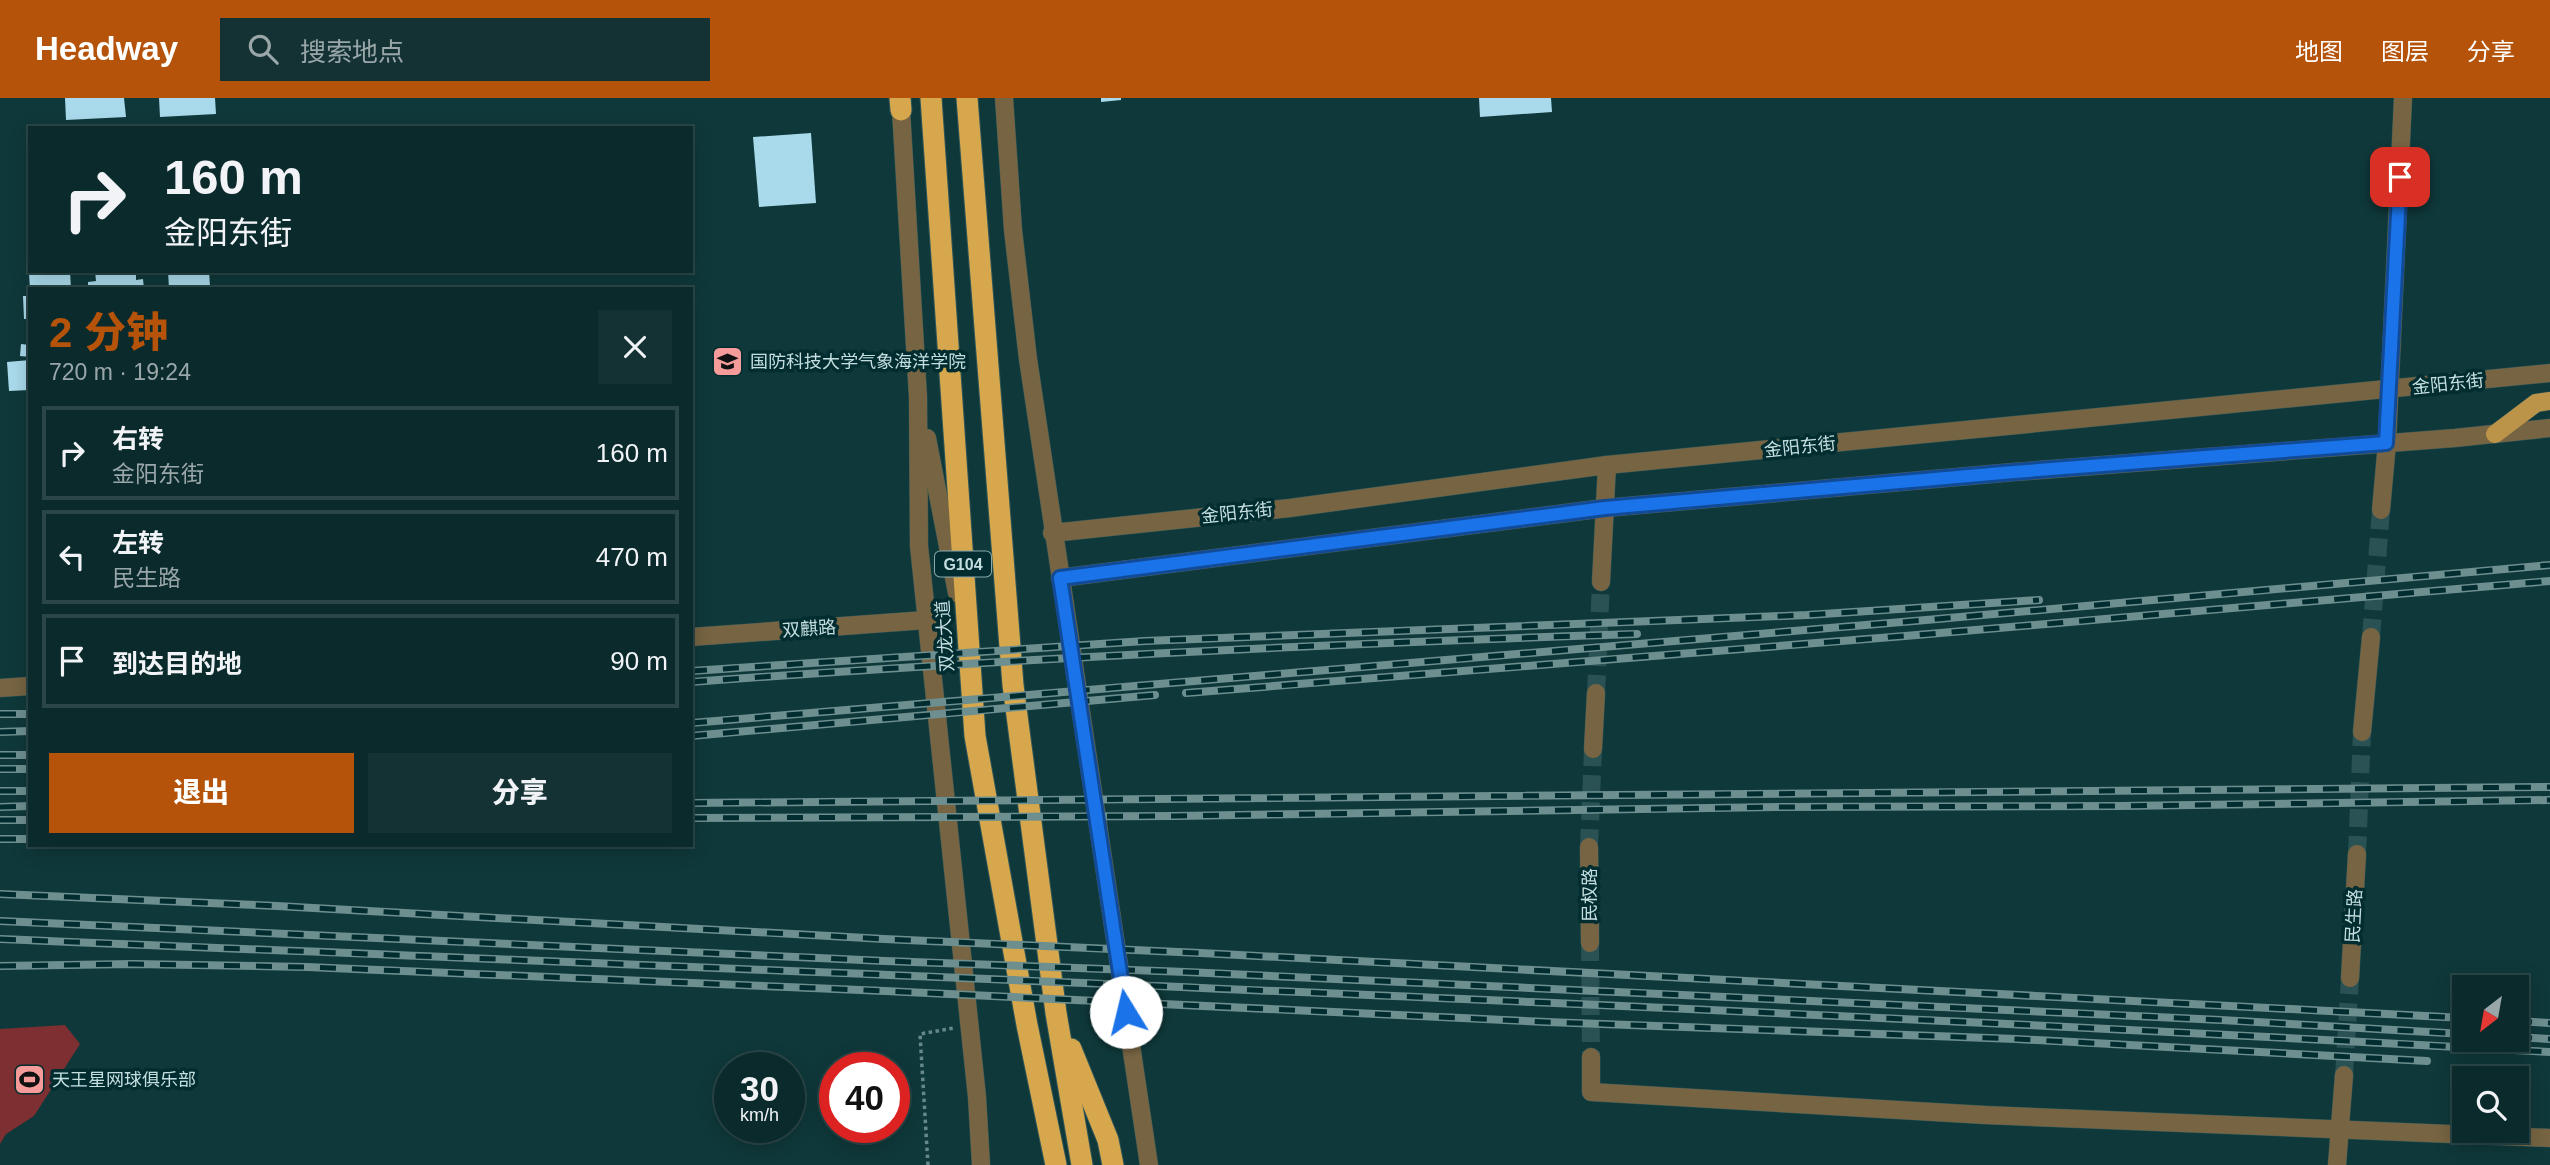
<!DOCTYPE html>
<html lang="zh">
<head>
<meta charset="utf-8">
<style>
	body { margin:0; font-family:Helvetica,"Noto Sans SC",sans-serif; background:#143234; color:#f1f3f6; height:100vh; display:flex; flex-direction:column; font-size:26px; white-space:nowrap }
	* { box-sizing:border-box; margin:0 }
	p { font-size:23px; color:#9aa7a9 }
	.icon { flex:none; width:38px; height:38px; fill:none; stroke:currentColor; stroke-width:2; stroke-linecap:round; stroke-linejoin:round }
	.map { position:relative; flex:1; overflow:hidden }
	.side { position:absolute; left:28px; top:189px; width:665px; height:560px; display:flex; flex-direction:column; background:#0b2a2c; border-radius:0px; box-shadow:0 4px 18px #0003,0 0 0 2px #2b4648 }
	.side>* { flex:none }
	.hud { position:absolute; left:28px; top:28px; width:665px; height:147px; border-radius:0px; box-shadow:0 4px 18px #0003,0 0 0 2px #2b4648; background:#0b2a2c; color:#f1f3f6; overflow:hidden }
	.needle { width:46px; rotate:211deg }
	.fabs { position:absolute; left:2452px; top:877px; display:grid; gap:14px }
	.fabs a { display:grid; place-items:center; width:77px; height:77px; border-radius:0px; background:#0b2a2c; box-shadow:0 4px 18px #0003,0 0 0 2px #2b4648; font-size:35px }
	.speed { position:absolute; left:714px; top:954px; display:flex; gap:14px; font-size:35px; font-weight:700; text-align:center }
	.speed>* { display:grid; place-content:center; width:91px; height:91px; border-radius:50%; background:#0b2a2c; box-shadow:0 4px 18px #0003,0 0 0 2px #2b4648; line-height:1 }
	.speed small { font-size:18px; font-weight:400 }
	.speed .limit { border:10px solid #d22; background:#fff; color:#111 }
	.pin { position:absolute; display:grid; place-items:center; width:60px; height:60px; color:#fff; margin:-30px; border-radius:14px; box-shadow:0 4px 10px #0006 }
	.me { position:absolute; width:77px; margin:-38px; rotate:351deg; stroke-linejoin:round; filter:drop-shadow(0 0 5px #0008) }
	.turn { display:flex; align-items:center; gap:24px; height:147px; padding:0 21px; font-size:32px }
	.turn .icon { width:91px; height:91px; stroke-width:2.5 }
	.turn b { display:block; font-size:49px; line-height:60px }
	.round { display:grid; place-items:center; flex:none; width:74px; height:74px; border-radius:0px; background:#143234 }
	.overview { display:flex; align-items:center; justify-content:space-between; height:119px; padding:0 21px }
	h1 { font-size:42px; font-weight:800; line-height:52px; color:#b45309 }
	.action { display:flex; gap:14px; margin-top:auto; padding:14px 21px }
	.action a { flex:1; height:80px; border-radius:0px; background:#b45309; color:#fff; font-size:28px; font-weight:800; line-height:80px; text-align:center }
	.action a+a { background:#143234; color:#f1f3f6 }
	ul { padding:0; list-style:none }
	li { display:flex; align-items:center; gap:21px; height:94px; margin:0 14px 10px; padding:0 7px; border:4px solid #2b4648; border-radius:0px }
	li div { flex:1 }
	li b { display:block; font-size:26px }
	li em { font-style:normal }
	header { display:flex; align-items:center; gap:42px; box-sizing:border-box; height:98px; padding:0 35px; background:#b45309; color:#fff }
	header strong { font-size:33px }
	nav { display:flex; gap:38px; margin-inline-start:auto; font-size:24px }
	.search { width:490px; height:63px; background:#143234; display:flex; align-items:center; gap:18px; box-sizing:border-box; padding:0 24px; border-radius:0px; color:#9aa7a9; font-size:26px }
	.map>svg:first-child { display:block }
	.garden { fill:#7d2f31 }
	.building { fill:#a9daeb }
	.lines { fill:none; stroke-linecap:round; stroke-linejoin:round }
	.minor-tunnel { stroke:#2a5153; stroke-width:18; stroke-dasharray:18 9; stroke-linecap:butt }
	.minor-casing { stroke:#305658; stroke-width:19 }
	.major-casing { stroke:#305658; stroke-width:19 }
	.highway-casing { stroke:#305658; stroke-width:23 }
	.path { stroke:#668889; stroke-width:3.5; stroke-dasharray:3.5 3.5; stroke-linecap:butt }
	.minor { stroke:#766442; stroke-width:18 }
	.major { stroke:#bb944a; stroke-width:18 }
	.highway { stroke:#d6a74c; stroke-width:21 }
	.rail-casing { stroke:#6e8f90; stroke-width:8 }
	.rail { stroke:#022d30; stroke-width:5; stroke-dasharray:16; stroke-linecap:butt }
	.route-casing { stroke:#114b97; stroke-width:18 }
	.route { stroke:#1a73e8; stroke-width:12 }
	.labels { text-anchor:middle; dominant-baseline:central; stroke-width:7; stroke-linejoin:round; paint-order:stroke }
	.shield { fill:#022d30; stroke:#8aa9aa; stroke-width:2 }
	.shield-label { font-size:16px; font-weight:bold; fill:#c4dedf }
	.poi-label { font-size:18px; fill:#c4dedf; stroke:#022d30; text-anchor:start }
	.street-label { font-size:18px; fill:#c4dedf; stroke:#022d30 }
</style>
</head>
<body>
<header>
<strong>Headway</strong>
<div class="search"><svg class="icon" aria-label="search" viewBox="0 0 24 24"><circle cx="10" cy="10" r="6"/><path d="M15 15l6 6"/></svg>搜索地点</div>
<nav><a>地图</a><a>图层</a><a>分享</a></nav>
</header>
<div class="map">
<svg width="2550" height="1067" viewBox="0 0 2550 1067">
	<rect width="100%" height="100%" fill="#0f383a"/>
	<path class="garden" d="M65 927 80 946 34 1018 6 1036 0 1046V931Z"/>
	<g class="building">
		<path d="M65 0H124L126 19 66 22Z"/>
		<path d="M159 0H215L216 16 160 19Z"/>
		<path d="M1101 0H1121V2L1101 4Z"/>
		<path d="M1479 0H1551L1552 14 1480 19Z"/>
		<path d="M811 35 816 105 759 109 753 39Z"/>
		<path d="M26 115H30V151H28Z"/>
		<path d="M50 173H70L71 191H30L29 175Z"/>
		<path d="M95 173H136V182L143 181 144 191H88V184L96 183Z"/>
		<path d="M168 173H209L210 188 217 187V191H169Z"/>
		<path d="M23 198H30V221H24Z"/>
		<path d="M21 246 30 247V259L20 258Z"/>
		<path d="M30 262V292L9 293 7 264Z"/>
	</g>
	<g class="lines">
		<g class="minor-tunnel">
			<path d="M2371 539 2381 412"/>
			<path d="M1596 595 1601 484"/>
			<path d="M1589 749 1593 651"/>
			<path d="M2357 756 2362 634"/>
			<path d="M1590 845 1591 959"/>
			<path d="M2344 977 2350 880"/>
		</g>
		<defs>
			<g id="minor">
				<path d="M1004 0 1013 132 1028 261 1149 1067"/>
				<path d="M901 12 918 299 919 448 977 999 981 1067"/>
				<path d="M927 340 957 495"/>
				<path d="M2381 412 2387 345 2403 0"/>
				<path d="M1052 435 1290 410 1607 367 2550 275"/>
				<path d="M1060 480 1605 410 2014 374 2455 340 2550 330"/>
				<path d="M1601 484 1607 367"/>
				<path d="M691 539 926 522"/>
				<path d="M0 590 30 588"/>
				<path d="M2362 634 2371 539"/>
				<path d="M1593 651 1596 595"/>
				<path d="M1589 749 1590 845"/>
				<path d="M2350 880 2357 756"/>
				<path d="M1591 959V994L1985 1017 2550 1040"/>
				<path d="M2337 1067 2344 977"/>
			</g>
			<path id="major" d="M2495 336 2536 305 2550 303"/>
			<g id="highway">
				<path d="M900 0 901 12"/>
				<path d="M931 0 975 638 1027 927 1056 1067"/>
				<path d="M967 0 1013 587 1056 915 1082 1067"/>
				<path d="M1071 951 1108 1042 1113 1067"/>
			</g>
		</defs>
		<use href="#minor" class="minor-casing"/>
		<use href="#major" class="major-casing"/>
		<use href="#highway" class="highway-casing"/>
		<path class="path" d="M928 1067 920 936 954 930"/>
		<use href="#minor" class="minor"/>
		<use href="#major" class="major"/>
		<use href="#highway" class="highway"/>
		<defs>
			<g id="rail">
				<path d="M691 573 1145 543 1807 517 2039 502"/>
				<path d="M691 584C1006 561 1322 546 1637 536"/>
				<path d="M1186 595 1905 538 2550 483"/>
				<path d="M0 616H30"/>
				<path d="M691 625 1926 522 2550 467"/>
				<path d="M0 634 30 633"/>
				<path d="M691 638 1155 597"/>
				<path d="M0 657H30"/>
				<path d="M0 671H30"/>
				<path d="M0 693H30"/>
				<path d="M691 705 2550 689"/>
				<path d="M0 709 30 708"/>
				<path d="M691 720 1175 718 1777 709 2120 708 2550 702"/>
				<path d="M0 722H30"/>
				<path d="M0 741H30"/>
				<path d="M0 796 277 808 884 841 1201 855 2464 920"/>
				<path d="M0 823 885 863 1186 874 2221 922 2464 936"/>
				<path d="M0 841C850 876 1701 907 2550 954"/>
				<path d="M0 868 133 866 307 869 885 893 1547 924 2016 941 2427 963"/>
				<path d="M2516 923 2550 925"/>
				<path d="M2516 939 2550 941"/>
			</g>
		</defs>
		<use href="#rail" class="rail-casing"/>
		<use href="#rail" class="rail"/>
	</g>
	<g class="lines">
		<defs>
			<path id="route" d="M1126 914 1060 480 1605 410 2014 374 2386 345 2400 79"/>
		</defs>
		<use href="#route" class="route-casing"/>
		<use href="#route" class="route"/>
	</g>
	<defs>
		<symbol id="university-square" viewBox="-11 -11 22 22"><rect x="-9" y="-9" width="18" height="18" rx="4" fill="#f59b99" stroke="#022d30"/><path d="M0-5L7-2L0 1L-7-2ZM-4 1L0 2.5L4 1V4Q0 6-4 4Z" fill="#111"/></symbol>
		<symbol id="stadium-square" viewBox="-11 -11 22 22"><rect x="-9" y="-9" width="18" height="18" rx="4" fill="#f59b99" stroke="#022d30"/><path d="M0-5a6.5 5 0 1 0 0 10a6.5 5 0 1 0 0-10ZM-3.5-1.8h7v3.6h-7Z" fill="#111"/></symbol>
	</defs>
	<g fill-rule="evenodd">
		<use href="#university-square" x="710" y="246" width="35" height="35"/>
		<use href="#stadium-square" x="12" y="964" width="35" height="35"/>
	</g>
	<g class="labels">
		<rect class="shield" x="935" y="453.5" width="56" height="25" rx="5"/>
		<g class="shield-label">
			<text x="963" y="466">G104</text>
		</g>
		<g class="poi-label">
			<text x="750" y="264">国防科技大学气象海洋学院</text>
			<text x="52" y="982">天王星网球俱乐部</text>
		</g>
		<g class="street-label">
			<text transform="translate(2448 286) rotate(-6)">金阳东街</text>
			<text transform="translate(1800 349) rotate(-6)">金阳东街</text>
			<text transform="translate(1237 415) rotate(-6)">金阳东街</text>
			<text transform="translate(809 531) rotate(-4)">双麒路</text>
			<text transform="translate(945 538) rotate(-94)">双龙大道</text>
			<text transform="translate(1590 797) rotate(-90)">民权路</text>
			<text transform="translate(2354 818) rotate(-87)">民生路</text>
		</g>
	</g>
</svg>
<div class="fabs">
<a><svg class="needle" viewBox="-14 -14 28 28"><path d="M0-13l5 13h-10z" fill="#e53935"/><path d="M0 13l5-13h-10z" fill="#9aa7a9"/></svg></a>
<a><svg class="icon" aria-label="search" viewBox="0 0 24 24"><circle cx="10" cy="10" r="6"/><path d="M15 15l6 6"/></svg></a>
</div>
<div class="speed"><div>30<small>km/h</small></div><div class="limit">40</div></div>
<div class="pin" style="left:2400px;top:79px;background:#d93025"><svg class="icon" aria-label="arrive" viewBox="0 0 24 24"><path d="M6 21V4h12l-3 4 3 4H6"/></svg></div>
<svg class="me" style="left:1126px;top:914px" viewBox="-20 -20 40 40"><circle r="19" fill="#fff"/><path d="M0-13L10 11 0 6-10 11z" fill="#1a73e8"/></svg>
<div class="hud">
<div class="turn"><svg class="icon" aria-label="right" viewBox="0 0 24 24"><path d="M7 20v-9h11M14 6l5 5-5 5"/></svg><div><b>160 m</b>金阳东街</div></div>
</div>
<section class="side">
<div class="overview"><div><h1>2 分钟</h1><p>720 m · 19:24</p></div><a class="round"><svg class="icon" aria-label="close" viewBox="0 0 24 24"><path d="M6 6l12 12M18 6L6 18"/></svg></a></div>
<ul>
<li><svg class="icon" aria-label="right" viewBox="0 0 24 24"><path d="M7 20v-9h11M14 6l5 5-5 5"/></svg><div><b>右转</b><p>金阳东街</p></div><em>160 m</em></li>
<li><svg class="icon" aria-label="left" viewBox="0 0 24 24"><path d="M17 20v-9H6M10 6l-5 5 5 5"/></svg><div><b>左转</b><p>民生路</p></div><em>470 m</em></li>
<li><svg class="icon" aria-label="arrive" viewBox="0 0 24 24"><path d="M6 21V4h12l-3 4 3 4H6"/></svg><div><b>到达目的地</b></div><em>90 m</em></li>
</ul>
<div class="action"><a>退出</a><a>分享</a></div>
</section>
</div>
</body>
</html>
